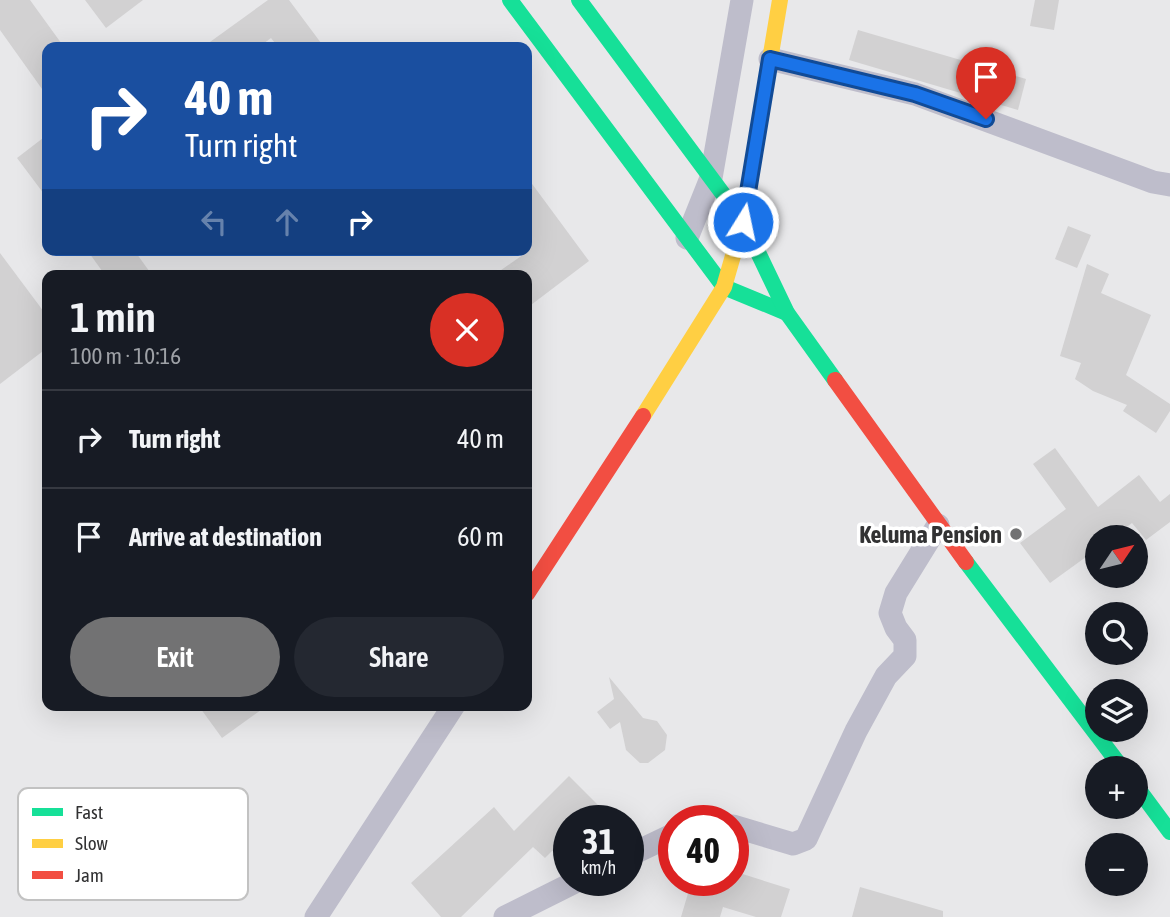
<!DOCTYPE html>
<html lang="en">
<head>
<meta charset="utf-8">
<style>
	body { margin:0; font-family:"Asap Condensed",sans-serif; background:#242831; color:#f1f3f6; height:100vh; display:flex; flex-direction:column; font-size:26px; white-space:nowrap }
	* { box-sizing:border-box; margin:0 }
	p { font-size:23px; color:#9ea1a6 }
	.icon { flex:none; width:38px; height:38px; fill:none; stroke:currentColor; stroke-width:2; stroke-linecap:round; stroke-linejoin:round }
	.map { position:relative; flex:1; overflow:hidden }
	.details { position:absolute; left:42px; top:270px; width:490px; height:441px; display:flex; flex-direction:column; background:#171b24; border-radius:14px; box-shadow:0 7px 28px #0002 }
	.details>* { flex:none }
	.guide { position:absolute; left:42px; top:42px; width:490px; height:214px; border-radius:14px; box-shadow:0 7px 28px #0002; background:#1a4fa0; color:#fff; overflow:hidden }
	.needle { width:46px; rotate:55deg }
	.buttons { position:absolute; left:1085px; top:525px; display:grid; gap:14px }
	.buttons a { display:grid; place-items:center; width:63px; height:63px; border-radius:50%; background:#171b24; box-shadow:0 7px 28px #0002; font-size:35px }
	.speed { position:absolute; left:553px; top:805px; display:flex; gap:14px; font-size:35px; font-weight:700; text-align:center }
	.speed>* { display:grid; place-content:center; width:91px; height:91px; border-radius:50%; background:#171b24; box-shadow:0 7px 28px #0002; line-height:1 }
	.speed small { font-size:18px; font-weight:400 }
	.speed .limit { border:10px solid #d22; background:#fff; color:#111 }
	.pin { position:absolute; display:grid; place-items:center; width:60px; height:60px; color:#fff; margin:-72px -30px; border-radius:50% 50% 50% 0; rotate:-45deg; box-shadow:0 0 7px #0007 }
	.pin .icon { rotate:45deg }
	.me { position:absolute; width:77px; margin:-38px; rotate:10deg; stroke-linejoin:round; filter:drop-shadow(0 0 5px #0008) }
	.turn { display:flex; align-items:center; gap:24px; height:147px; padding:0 28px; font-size:32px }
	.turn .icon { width:91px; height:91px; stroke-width:2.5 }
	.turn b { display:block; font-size:49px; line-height:60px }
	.lanes { display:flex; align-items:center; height:66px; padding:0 28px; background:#0003; justify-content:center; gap:35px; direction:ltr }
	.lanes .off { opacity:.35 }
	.round { display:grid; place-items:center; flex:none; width:74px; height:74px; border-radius:37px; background:#242831 }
	.headline { display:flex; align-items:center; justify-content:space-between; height:119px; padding:0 28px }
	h1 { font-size:42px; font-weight:600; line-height:52px }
	.button { display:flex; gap:14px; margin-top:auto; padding:14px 28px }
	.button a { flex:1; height:80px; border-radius:42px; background:#727273; color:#fff; font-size:28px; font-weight:600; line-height:80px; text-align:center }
	.button a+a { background:#242831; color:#f1f3f6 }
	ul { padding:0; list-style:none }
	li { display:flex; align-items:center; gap:21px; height:98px; padding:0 28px; border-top:2px solid #363941 }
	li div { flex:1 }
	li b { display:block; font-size:26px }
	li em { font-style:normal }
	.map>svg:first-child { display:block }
	.building { fill:#d2d1d2 }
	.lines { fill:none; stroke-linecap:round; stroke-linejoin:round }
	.street { stroke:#bebdcb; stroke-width:23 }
	.fast { stroke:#16e098; stroke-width:16 }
	.slow { stroke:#ffcf43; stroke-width:16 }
	.jam { stroke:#f24e42; stroke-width:16 }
	.route-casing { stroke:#114b97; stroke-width:18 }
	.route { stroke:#1a73e8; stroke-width:12 }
	.poi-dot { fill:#727273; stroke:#fff; stroke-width:2.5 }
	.labels { text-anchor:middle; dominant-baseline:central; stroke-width:7; stroke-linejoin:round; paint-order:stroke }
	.poi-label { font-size:24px; font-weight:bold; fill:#323233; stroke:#fff; text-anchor:end }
	.key { fill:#fff; stroke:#c2c2c2; stroke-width:2 }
	.key-label { font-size:19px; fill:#323233 }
</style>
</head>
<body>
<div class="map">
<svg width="1170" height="917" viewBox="0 0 1170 917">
	<rect width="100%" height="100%" fill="#e8e8ea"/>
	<g class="building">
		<path d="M0 0H30L64 47H47V96L0 30Z"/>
		<path d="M85 0H143L106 28Z"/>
		<path d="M268 0H289L324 47H278L271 38 259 47H203Z"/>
		<path d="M1035 0H1059L1054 30 1030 26Z"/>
		<path d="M858 30 1026 79 1018 110 849 60Z"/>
		<path d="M47 135V198L17 158Z"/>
		<path d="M527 177 589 261 527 308V275H494L527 252Z"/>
		<path d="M1068 226 1091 235 1077 268 1055 259Z"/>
		<path d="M87 250H134L152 275H105Z"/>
		<path d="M0 253 47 316V348L0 384Z"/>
		<path d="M1087 264 1109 274 1101 293 1151 315 1126 375 1170 404V411L1156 433 1123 411 1127 405 1093 391 1075 379 1081 363 1060 356Z"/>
		<path d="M1055 448 1098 507 1139 475 1160 502 1170 494V522L1146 540 1132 523 1113 537H1097V549L1050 583 1020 543 1066 509 1033 464Z"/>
		<path d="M609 677 643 718 657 721 667 735 665 750 648 763H640L626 750 620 722 610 729 597 712 614 699Z"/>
		<path d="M198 705H268L222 738Z"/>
		<path d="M569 776 598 805 582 821H569V834L545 858 533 847 461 917H441L411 883 494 807 514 831Z"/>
		<path d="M733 871 790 889 781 917H756L723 907 720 917H681L692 880H733Z"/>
		<path d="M860 887 943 911V917H852Z"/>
	</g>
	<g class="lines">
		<g class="street">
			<path d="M770 59 915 94 1153 182 1170 185"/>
			<path d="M687 238 711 178 742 0"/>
			<path d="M704 821 710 819 716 821"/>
			<path d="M733 826 793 844 806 839 856 731 886 676 905 656V640L896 628 890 613 896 593 938 525"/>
			<path d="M628 856 674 834"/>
			<path d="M316 917 454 705"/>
			<path d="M505 917 579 880"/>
		</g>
		<g class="fast">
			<path d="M510 0 724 287 787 313"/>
			<path d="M579 0 743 221 787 313 835 380"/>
			<path d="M966 562 1122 768"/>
			<path d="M1136 786 1170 832"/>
		</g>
		<path class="slow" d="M643 416 724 287 743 221 780 0"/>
		<g class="jam">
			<path d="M835 380 966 562"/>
			<path d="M527 594 643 416"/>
		</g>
	</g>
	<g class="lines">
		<defs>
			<path id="route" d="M743 222 770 59 915 94 986 119"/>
		</defs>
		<use href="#route" class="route-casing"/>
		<use href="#route" class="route"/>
	</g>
	<circle class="poi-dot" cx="1016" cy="534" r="7"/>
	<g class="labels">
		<g class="poi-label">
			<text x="1002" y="534">Keluma Pension</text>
		</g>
	</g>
	<rect x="18" y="788" width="230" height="112" rx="10" class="key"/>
	<rect x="32" y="808" width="31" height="8" fill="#16e098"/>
	<rect x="32" y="839" width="31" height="9" fill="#ffcf43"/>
	<rect x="32" y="871" width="31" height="8" fill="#f24e42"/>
	<g class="key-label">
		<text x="75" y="819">Fast</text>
		<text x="75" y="850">Slow</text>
		<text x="75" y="882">Jam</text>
	</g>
</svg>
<div class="buttons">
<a><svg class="needle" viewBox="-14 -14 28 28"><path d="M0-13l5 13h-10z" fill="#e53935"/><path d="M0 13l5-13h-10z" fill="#9ea1a6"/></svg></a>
<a><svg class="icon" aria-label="search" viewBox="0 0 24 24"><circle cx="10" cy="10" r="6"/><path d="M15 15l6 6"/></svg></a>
<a><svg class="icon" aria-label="layers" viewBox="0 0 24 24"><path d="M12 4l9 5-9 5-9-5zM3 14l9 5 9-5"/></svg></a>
<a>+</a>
<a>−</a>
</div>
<div class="speed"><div>31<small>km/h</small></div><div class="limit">40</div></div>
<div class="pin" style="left:986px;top:119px;background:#d93025"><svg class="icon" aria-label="arrive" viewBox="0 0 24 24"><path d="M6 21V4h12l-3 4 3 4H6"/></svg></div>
<svg class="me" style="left:743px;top:222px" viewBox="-20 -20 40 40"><circle r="17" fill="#1a73e8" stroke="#fff" stroke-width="3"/><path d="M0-11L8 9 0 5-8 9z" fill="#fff"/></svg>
<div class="guide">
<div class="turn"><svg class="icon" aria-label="right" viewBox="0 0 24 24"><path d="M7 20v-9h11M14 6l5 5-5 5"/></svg><div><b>40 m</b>Turn right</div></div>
<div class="lanes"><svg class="icon off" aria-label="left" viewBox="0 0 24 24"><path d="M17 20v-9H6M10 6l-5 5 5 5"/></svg><svg class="icon off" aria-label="ahead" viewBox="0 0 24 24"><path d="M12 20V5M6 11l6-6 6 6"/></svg><svg class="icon" aria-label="right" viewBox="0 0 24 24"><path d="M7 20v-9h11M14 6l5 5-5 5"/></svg></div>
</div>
<section class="details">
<div class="headline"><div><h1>1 min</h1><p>100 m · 10:16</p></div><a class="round" style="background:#d93025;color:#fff"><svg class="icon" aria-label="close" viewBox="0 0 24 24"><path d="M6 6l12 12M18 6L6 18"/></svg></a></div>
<ul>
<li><svg class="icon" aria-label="right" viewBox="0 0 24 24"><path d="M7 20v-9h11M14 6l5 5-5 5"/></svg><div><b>Turn right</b></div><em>40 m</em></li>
<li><svg class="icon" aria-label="arrive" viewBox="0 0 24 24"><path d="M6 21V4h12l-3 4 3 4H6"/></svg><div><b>Arrive at destination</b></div><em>60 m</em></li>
</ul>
<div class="button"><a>Exit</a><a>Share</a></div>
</section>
</div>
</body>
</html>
